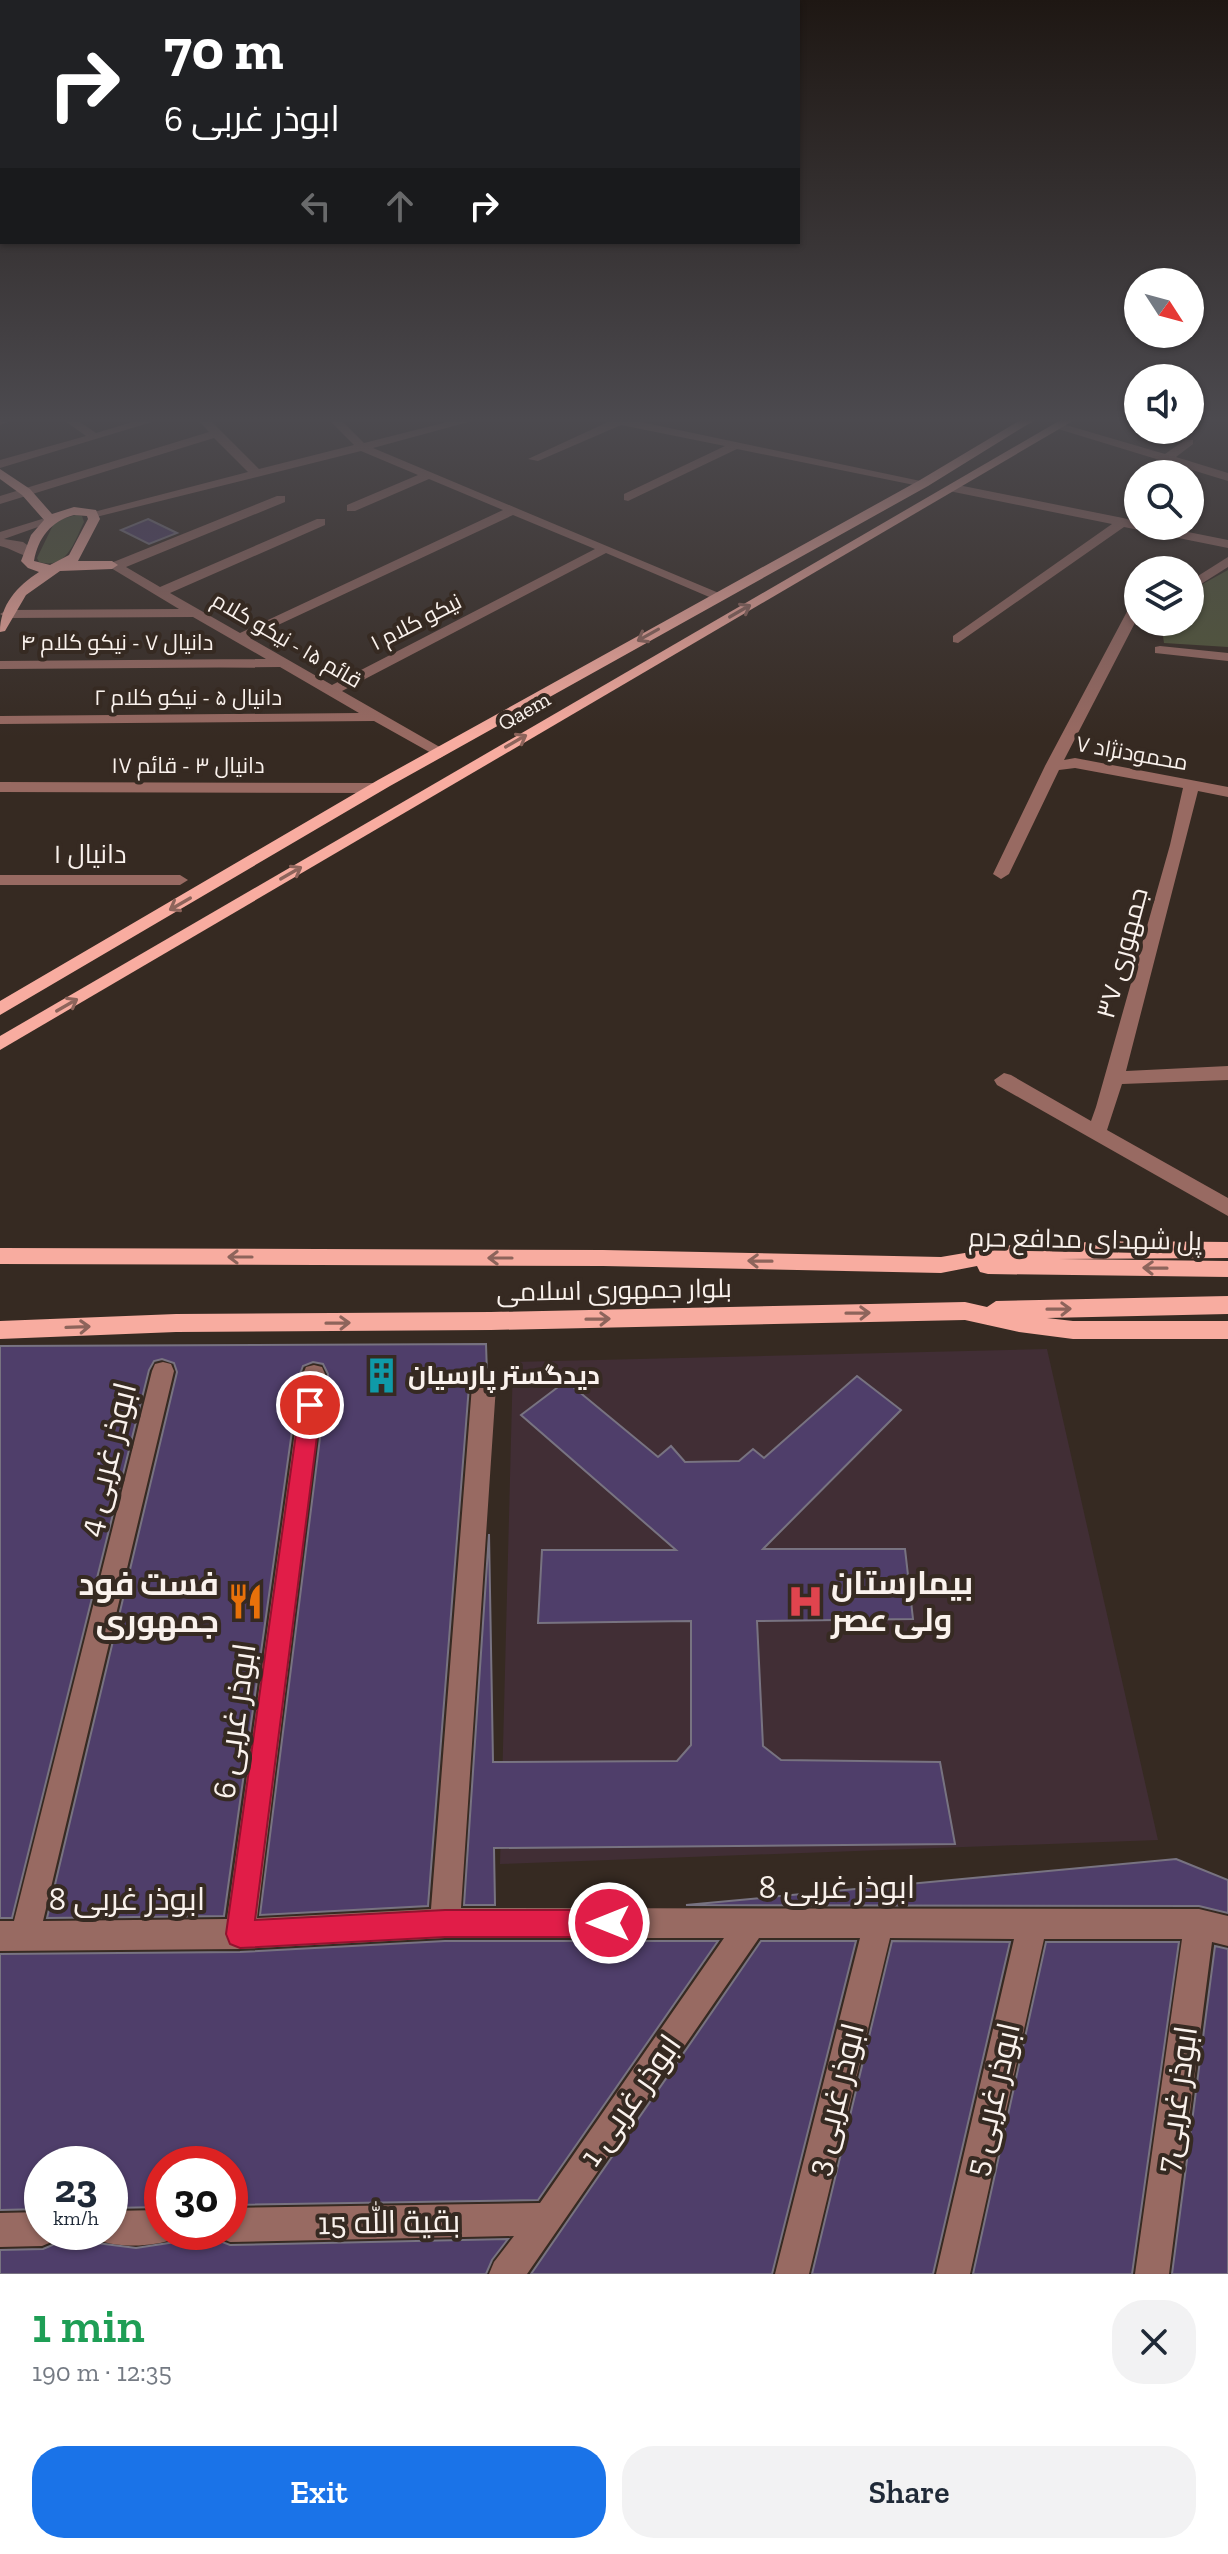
<!DOCTYPE html>
<html lang="en">
<head>
<meta charset="utf-8">
<style>
	body { margin:0; font-family:"Zilla Slab",Cairo,serif; background:#f2f2f3; color:#1f2937; height:100vh; display:flex; flex-direction:column; font-size:30px; white-space:nowrap }
	* { box-sizing:border-box; margin:0 }
	p { font-size:26px; color:#747a83 }
	.icon { flex:none; width:44px; height:44px; fill:none; stroke:currentColor; stroke-width:2; stroke-linecap:round; stroke-linejoin:round }
	.map { position:relative; height:2274px; overflow:hidden }
	.details { display:flex; flex-direction:column; background:#fff; flex:1 }
	.details>* { flex:none }
	.top-card { position:absolute; left:0px; top:0px; width:800px; height:244px; box-shadow:0 2px 6px #0004; background:#202124; color:#fff; overflow:hidden }
	.needle { width:52px; rotate:126deg }
	.tools { position:absolute; left:1124px; top:268px; display:grid; gap:16px }
	.tools a { display:grid; place-items:center; width:80px; height:80px; border-radius:50%; background:#fff; box-shadow:0 2px 6px #0004; font-size:40px }
	.speed { position:absolute; left:24px; top:2146px; display:flex; gap:16px; font-size:40px; font-weight:700; text-align:center }
	.speed>* { display:grid; place-content:center; width:104px; height:104px; border-radius:50%; background:#fff; box-shadow:0 2px 6px #0004; line-height:1 }
	.speed small { font-size:20px; font-weight:400 }
	.speed .limit { border:12px solid #d22; background:#fff; color:#111 }
	.pin { position:absolute; display:grid; place-items:center; width:68px; height:68px; color:#fff; margin:-34px; border:4px solid #fff; border-radius:50%; box-shadow:0 2px 8px #0007 }
	.me { position:absolute; width:88px; margin:-44px; rotate:270deg; stroke-linejoin:round; filter:drop-shadow(0 0 6px #0008) }
	.turn { display:flex; align-items:center; gap:28px; height:168px; padding:0 32px; font-size:36px }
	.turn .icon { width:104px; height:104px; stroke-width:2.5 }
	.turn b { display:block; font-size:56px; line-height:68px }
	.lanes { display:flex; align-items:center; height:76px; padding:0 32px; background:#0003; justify-content:center; gap:40px; direction:ltr }
	.lanes .off { opacity:.35 }
	.round { display:grid; place-items:center; flex:none; width:84px; height:84px; border-radius:32px; background:#f2f2f3 }
	.headline { display:flex; align-items:center; justify-content:space-between; height:136px; padding:0 32px }
	h1 { font-size:48px; font-weight:600; line-height:60px; color:#1e9e55 }
	.button { display:flex; gap:16px; margin-top:auto; padding:16px 32px }
	.button a { flex:1; height:92px; border-radius:32px; background:#1a73e8; color:#fff; font-size:32px; font-weight:600; line-height:92px; text-align:center }
	.button a+a { background:#f2f2f3; color:#1f2937 }
	.map>svg:first-child { display:block }
	.medical { fill:#412e35 }
	.green { fill:#525739 }
	.building { fill:#4f3e6a; stroke:#787381; stroke-width:2 }
	.lines { fill:none; stroke-linecap:round; stroke-linejoin:round }
	.minor { fill:#986a62; fill-rule:evenodd }
	.major { fill:#f8aca0; fill-rule:evenodd }
	.oneway { stroke:#8d645b }
	.route { fill:#e11d48; stroke:#92132f; stroke-width:2 }
	.labels { text-anchor:middle; dominant-baseline:central; stroke-width:8; stroke-linejoin:round; paint-order:stroke }
	.far-street-label { font-size:22px; fill:#faf2ed; stroke:#362a22 }
	.street-label { font-size:26px; fill:#faf2ed; stroke:#362a22 }
	.poi-label { font-size:26px; font-weight:bold; fill:#faf2ed; stroke:#362a22; text-anchor:start }
	.near-street-label { font-size:32px; fill:#faf2ed; stroke:#362a22 }
	.near-poi-label { font-size:32px; font-weight:bold; fill:#faf2ed; stroke:#362a22; text-anchor:start }
</style>
</head>
<body>
<div class="map">
<svg width="1228" height="2274" viewBox="0 0 1228 2274">
	<rect width="100%" height="100%" fill="#362a22"/>
	<path class="medical" d="M1047 1349 1158 1840 500 1864 513 1362Z"/>
	<g class="green">
		<path d="M76 515 82 516 84 522C74 542 67 570 39 562L37 558 55 521Z"/>
		<path d="M1228 570V647L1164 643 1161 622H1190V591Z"/>
	</g>
	<g class="building">
		<path d="M148 519 177 533 149 544 121 530Z"/>
		<path d="M486 1344 487 1374 475 1376 469 1386 428 1906 260 1915 328 1374 323 1364 313 1362 303 1366 300 1374 224 1916 47 1918 177 1372 174 1363 162 1359 154 1361 149 1370 12 1918H0V1346Z"/>
		<path d="M857 1376 901 1410 763 1549H905L913 1619 757 1621 763 1746 781 1760 940 1762 955 1844 494 1848 495 1905H464L489 1534 493 1762 677 1761 691 1745V1621L538 1623 542 1550H676L521 1415 566 1381 658 1457 671 1446 685 1462 739 1461 753 1449 764 1458Z"/>
		<path d="M1176 1859 1228 1880V1913L1199 1906 686 1905Z"/>
		<path d="M445 1941H718L538 2200 230 2205V2164H162V2207L110 2208V2164H42V2209L0 2210V1954L240 1952Z"/>
		<path d="M761 1941H856L772 2274H531Z"/>
		<path d="M892 1941 1010 1942 933 2274H812Z"/>
		<path d="M1046 1942H1179L1132 2274H973Z"/>
		<path d="M1215 1946 1228 1949V2274H1172Z"/>
		<path d="M60 2232H92L97 2243 136 2248 175 2242 180 2232H213L217 2240 230 2245 508 2239 492 2260 486 2274H0V2250L43 2249 55 2244Z"/>
	</g>
	<g class="lines">
		<g class="minor">
			<path d="M0 418H17L0 425Z"/>
			<path d="M61 418H74L96 433 146 418H165L0 468V460L86 436Z"/>
			<path d="M196 418H208L259 469 354 445 327 418H339L364 443 463 418H483L373 448 726 596 714 599 606 553 342 691 445 750 448 753 440 758 374 721 0 724V716L359 713 280 667 0 669V661L266 659 193 617 7 618 0 614 7 610 179 609 106 565 277 496H285V502L126 567 160 587 317 519H325V525L170 593 240 633 503 510 429 479 355 511H347V505L418 475 361 451 92 518 86 514 248 472 214 438 0 504V496L209 432ZM513 515 595 549 332 685 250 638Z"/>
			<path d="M598 418H622L930 483 924 487 737 449 628 501 624 500V494L725 446 621 425 538 461 528 459 608 422Z"/>
			<path d="M1007 418H1026L1033 422 1027 425Z"/>
			<path d="M1059 423 1165 454 1185 440H1193V444L1176 457 1228 473V481L1055 428 1053 426Z"/>
			<path d="M953 484 1123 518 1138 522V526H1158L1228 540V548L1124 527 958 643 953 642V636L1112 524 949 491V485Z"/>
			<path d="M42 519 52 522 4 539 23 542 34 550V556C23 558 11 548 0 546V532Z"/>
			<path d="M1228 557V567L1190 591V581Z"/>
			<path d="M1138 600V617L1064 760 1075 758 1228 787V797L1198 791 1126 1071 1228 1066V1080L1122 1084 1107 1130 1228 1198V1216L997 1085 994 1080 1004 1073 1011 1075 1091 1121 1096 1107 1170 845 1183 788 1075 768 1059 770 1009 874 1001 879 993 874 1045 766 1131 604Z"/>
			<path d="M1160 646 1228 653V661L1155 653V647Z"/>
			<path d="M0 782 376 783 384 788 376 793 0 792Z"/>
			<path d="M0 875H180L188 880 180 885H0Z"/>
			<path d="M163 1362 171 1364 174 1371 43 1921 227 1919 303 1374 306 1367 314 1365 322 1367 325 1374 257 1918 431 1909 472 1386 476 1379 484 1376 492 1379 496 1386 461 1908 1199 1909 1228 1916V1946L1212 1942 1169 2274H1135L1182 1939H1044L970 2274H936L1014 1939 890 1938 809 2274H775L860 1938H759L527 2274H489L494 2262 514 2236 230 2242 218 2237 216 2232H230V2208L540 2203 724 1938H445L240 1949 0 1951V1921H14L152 1371 155 1364Z"/>
			<path d="M162 2210V2232H177L174 2239C153 2247 119 2248 98 2240L95 2232H110V2211Z"/>
			<path d="M42 2212V2232H57L54 2241 42 2246 0 2247V2213Z"/>
		</g>
		<g class="major">
			<path d="M1024 418H1038L928 486 390 786 0 1015V1001L378 780 920 480Z"/>
			<path d="M1064 418H1078L0 1050V1036Z"/>
			<path d="M0 469 30 489 52 514 74 507 96 510 100 519 78 561H112L118 565 112 569 60 571 26 595 5 631 0 632C0 605 17 586 39 572L28 568 21 561 31 535 44 520 22 495 0 479ZM74 515 87 516 88 519 69 555 50 565 34 561C38 538 51 521 74 515Z"/>
			<path d="M1120 1241 1228 1242V1258L1059 1259 1228 1261V1277L988 1274 980 1272 977 1266 941 1273 603 1266 0 1264V1248L603 1250 941 1257 1012 1245Z"/>
			<path d="M1228 1296V1314L1047 1318 1073 1321H1228V1339H1073L1019 1332 965 1320 491 1330 176 1332 0 1339V1321L176 1314 491 1312 965 1302 987 1307 996 1301Z"/>
		</g>
	</g>
	<defs><path id="oneway-shaft" d="M-6 0H5M1.5-3L5.5 0L1.5 3" fill="none" stroke-width="1.6" stroke-linecap="round" stroke-linejoin="round" transform="scale(2)"/></defs>
	<g class="oneway">
		<use href="#oneway-shaft" transform="translate(740 611) rotate(-30)"/>
		<use href="#oneway-shaft" transform="translate(648 635) rotate(151)"/>
		<use href="#oneway-shaft" transform="translate(516 741) rotate(-30)"/>
		<use href="#oneway-shaft" transform="translate(291 873) rotate(-30)"/>
		<use href="#oneway-shaft" transform="translate(180 904) rotate(150)"/>
		<use href="#oneway-shaft" transform="translate(67 1005) rotate(-30)"/>
		<use href="#oneway-shaft" transform="translate(240 1257) rotate(-180)"/>
		<use href="#oneway-shaft" transform="translate(500 1258) rotate(-180)"/>
		<use href="#oneway-shaft" transform="translate(760 1261) rotate(-179)"/>
		<use href="#oneway-shaft" transform="translate(1155 1268) rotate(-179)"/>
		<use href="#oneway-shaft" transform="translate(1059 1309) rotate(-1)"/>
		<use href="#oneway-shaft" transform="translate(858 1313) rotate(-1)"/>
		<use href="#oneway-shaft" transform="translate(598 1319) rotate(-1)"/>
		<use href="#oneway-shaft" transform="translate(338 1323) rotate(-1)"/>
		<use href="#oneway-shaft" transform="translate(78 1327) rotate(-2)"/>
	</g>
	<linearGradient id="sky" x2="0" y2="1"><stop stop-color="#1e1713"/><stop offset="0.57" stop-color="#4c4a4f"/><stop offset="1" stop-color="#4c4a4f" stop-opacity="0"/></linearGradient>
	<rect width="1228" height="737" fill="url(#sky)"/>
	<path class="route" d="M310 1396 318 1399 321 1405 255 1920 445 1910H609L619 1914 623 1923 619 1933 609 1937H445L240 1948 230 1944 226 1934 300 1405 303 1399Z"/>
	<defs>
		<symbol id="building-bare" viewBox="-9 -9 18 18"><path d="M-4-6H4V6H1V3H-1V6H-4ZM-2.5-4.3h1.7v1.8h-1.7ZM.8-4.3h1.7v1.8H.8ZM-2.5-1h1.7V.8h-1.7ZM.8-1h1.7V.8H.8Z" fill="#0f9aa8" stroke="#362a22" stroke-width="2.5" paint-order="stroke"/></symbol>
		<symbol id="hospital-bare" viewBox="-9 -9 18 18"><path d="M-5-5h3v3.5h4V-5h3V5h-3V1.5h-4V5h-3Z" fill="#e0444e" stroke="#362a22" stroke-width="2.5" paint-order="stroke"/></symbol>
		<symbol id="restaurant-bare" viewBox="-9 -9 18 18"><path d="M-5-6h1v4h1v-4h1v4h1v-4h1v5L-1.5 .5V6h-2V.5L-5-1ZM5-6V6H3V1.5H1.5Q1.5-4 5-6Z" fill="#e8710a" stroke="#362a22" stroke-width="2.5" paint-order="stroke"/></symbol>
	</defs>
	<g fill-rule="evenodd">
		<use href="#building-bare" x="356" y="1350" width="51" height="51"/>
		<use href="#hospital-bare" x="780" y="1576" width="51" height="51"/>
		<use href="#restaurant-bare" x="220" y="1576" width="51" height="51"/>
	</g>
	<g class="labels">
		<g class="far-street-label">
			<text transform="translate(416 622) rotate(-27)">نیکو کلام ۱</text>
			<text transform="translate(287 640) rotate(30)">قائم ۱۵ - نیکو کلام</text>
			<text x="117" y="642">دانیال ۷ - نیکو کلام ۴</text>
			<text x="188" y="697">دانیال ۵ - نیکو کلام ۲</text>
			<text transform="translate(524 711) rotate(-30)">Qaem</text>
			<text transform="translate(1132 753) rotate(10)">محمودنژاد ۷</text>
			<text x="188" y="765">دانیال ۳ - قائم ۱۷</text>
		</g>
		<g class="street-label">
			<text x="90" y="854">دانیال ۱</text>
			<text transform="translate(1122 953) rotate(-75)">جمهوری ۳۷</text>
			<text transform="translate(1085 1239) rotate(1)">پل شهدای مدافع حرم</text>
			<text transform="translate(614 1290) rotate(-1)">بلوار جمهوری اسلامی</text>
		</g>
		<g class="poi-label">
			<text x="408" y="1375">دیدگستر پارسیان</text>
		</g>
		<g class="near-street-label">
			<text transform="translate(107 1459) rotate(-76)">ابوذر غربی 4</text>
			<text transform="translate(234 1721) rotate(-82)">ابوذر غربی 6</text>
			<text x="837" y="1887">ابوذر غربی 8</text>
			<text x="127" y="1899">ابوذر غربی 8</text>
			<text transform="translate(835 2099) rotate(-76)">ابوذر غربی 3</text>
			<text transform="translate(992 2099) rotate(-77)">ابوذر غربی 5</text>
			<text transform="translate(1176 2099) rotate(-82)">ابوذر غربی7</text>
			<text transform="translate(630 2100) rotate(-55)">ابوذر غربی 1</text>
			<text transform="translate(389 2222) rotate(-1)">بقیة الله 15</text>
		</g>
		<g class="near-poi-label">
			<text x="831" y="1583">بیمارستان<tspan x="831" dy="37">ولی عصر</tspan></text>
			<text x="219" y="1584" text-anchor="end">فست فود<tspan x="219" dy="37">جمهوری</tspan></text>
		</g>
	</g>
</svg>
<div class="tools">
<a><svg class="needle" viewBox="-14 -14 28 28"><path d="M0-13l5 13h-10z" fill="#e53935"/><path d="M0 13l5-13h-10z" fill="#747a83"/></svg></a>
<a><svg class="icon" aria-label="sound" viewBox="0 0 24 24"><path d="M4 9h4l5-4v14l-5-4H4zM17 9q2 3 0 6"/></svg></a>
<a><svg class="icon" aria-label="search" viewBox="0 0 24 24"><circle cx="10" cy="10" r="6"/><path d="M15 15l6 6"/></svg></a>
<a><svg class="icon" aria-label="layers" viewBox="0 0 24 24"><path d="M12 4l9 5-9 5-9-5zM3 14l9 5 9-5"/></svg></a>
</div>
<div class="speed"><div>23<small>km/h</small></div><div class="limit">30</div></div>
<div class="pin" style="left:310px;top:1405px;background:#d93025"><svg class="icon" aria-label="arrive" viewBox="0 0 24 24"><path d="M6 21V4h12l-3 4 3 4H6"/></svg></div>
<svg class="me" style="left:609px;top:1923px" viewBox="-20 -20 40 40"><circle r="17" fill="#e11d48" stroke="#fff" stroke-width="3"/><path d="M0-11L8 9 0 5-8 9z" fill="#fff"/></svg>
<div class="top-card">
<div class="turn"><svg class="icon" aria-label="right" viewBox="0 0 24 24"><path d="M7 20v-9h11M14 6l5 5-5 5"/></svg><div><b>70 m</b>ابوذر غربی 6</div></div>
<div class="lanes"><svg class="icon off" aria-label="left" viewBox="0 0 24 24"><path d="M17 20v-9H6M10 6l-5 5 5 5"/></svg><svg class="icon off" aria-label="ahead" viewBox="0 0 24 24"><path d="M12 20V5M6 11l6-6 6 6"/></svg><svg class="icon" aria-label="right" viewBox="0 0 24 24"><path d="M7 20v-9h11M14 6l5 5-5 5"/></svg></div>
</div>
</div>
<section class="details">
<div class="headline"><div><h1>1 min</h1><p>190 m · 12:35</p></div><a class="round"><svg class="icon" aria-label="close" viewBox="0 0 24 24"><path d="M6 6l12 12M18 6L6 18"/></svg></a></div>
<div class="button"><a>Exit</a><a>Share</a></div>
</section>
</body>
</html>
